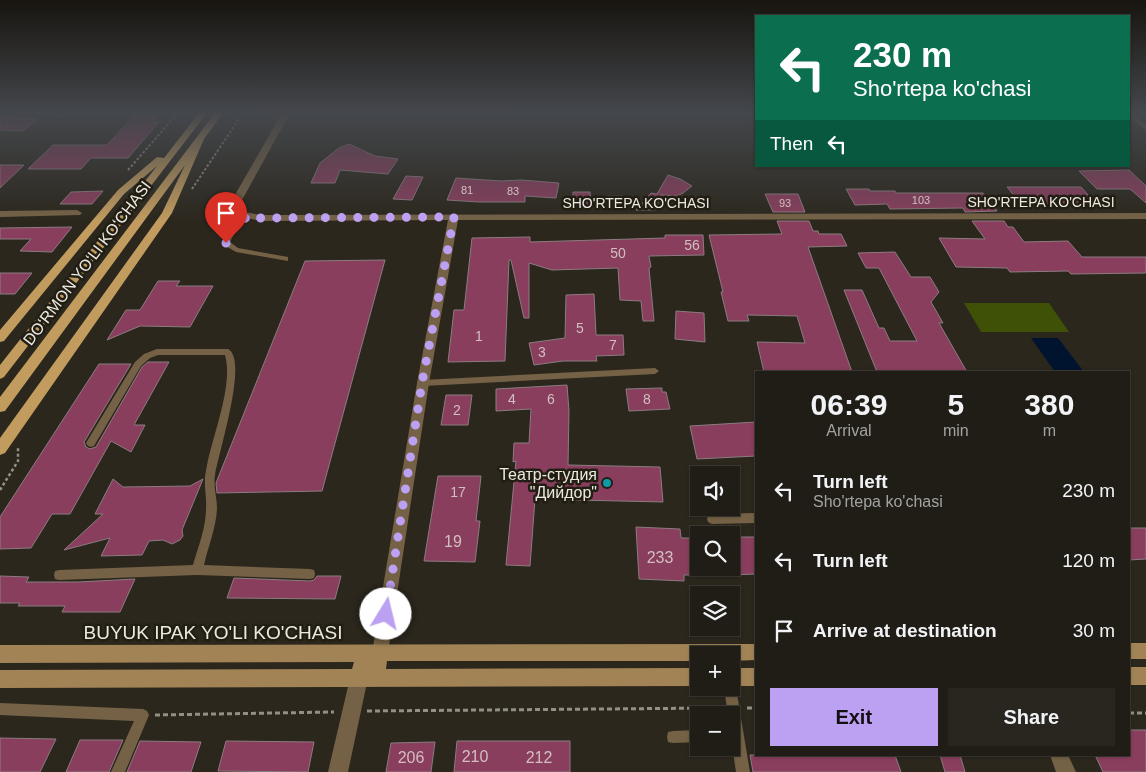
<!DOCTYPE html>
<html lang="en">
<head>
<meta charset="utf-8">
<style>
	body { margin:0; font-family:Arial,sans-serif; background:#28261f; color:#f1f3f6; height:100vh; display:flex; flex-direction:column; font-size:19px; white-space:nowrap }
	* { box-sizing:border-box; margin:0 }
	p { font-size:16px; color:#a2a2a1 }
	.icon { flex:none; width:28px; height:28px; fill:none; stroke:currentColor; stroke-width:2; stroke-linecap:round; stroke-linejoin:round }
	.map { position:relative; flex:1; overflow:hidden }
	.sheet { position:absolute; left:755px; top:371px; width:375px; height:385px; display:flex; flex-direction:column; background:#201d16; border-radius:0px; box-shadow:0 1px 4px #0004,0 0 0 1px #3d3b35 }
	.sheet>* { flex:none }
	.banner { position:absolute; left:755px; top:15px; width:375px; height:152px; border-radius:0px; box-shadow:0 1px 4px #0004,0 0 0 1px #3d3b35; background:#0b6e4f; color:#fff; overflow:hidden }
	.controls { position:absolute; left:690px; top:466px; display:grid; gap:10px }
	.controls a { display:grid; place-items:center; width:50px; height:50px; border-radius:0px; background:#201d16; box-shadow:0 1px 4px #0004,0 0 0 1px #3d3b35; font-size:25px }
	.pin { position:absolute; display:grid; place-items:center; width:42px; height:42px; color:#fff; margin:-51px -21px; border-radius:50% 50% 50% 0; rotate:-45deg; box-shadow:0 0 5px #0007 }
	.pin .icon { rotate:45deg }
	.me { position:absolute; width:55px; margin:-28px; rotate:9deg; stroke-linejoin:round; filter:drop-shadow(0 0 4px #0008) }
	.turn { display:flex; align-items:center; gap:18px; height:105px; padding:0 15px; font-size:22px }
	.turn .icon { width:65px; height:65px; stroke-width:2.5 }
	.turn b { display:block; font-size:35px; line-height:42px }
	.then { display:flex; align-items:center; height:48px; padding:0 15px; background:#0003; gap:10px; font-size:19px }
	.eta { display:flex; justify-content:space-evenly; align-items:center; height:85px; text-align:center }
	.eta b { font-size:30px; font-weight:800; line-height:35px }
	.cta { display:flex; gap:10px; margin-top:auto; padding:10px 15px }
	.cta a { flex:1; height:58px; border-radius:0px; background:#bca0f2; color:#111; font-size:20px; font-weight:800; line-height:58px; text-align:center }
	.cta a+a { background:#28261f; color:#f1f3f6 }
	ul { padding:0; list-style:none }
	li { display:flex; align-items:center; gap:15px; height:70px; padding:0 15px }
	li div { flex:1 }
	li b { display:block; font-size:19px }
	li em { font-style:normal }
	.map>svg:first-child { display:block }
	.green { fill:#3e5107 }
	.water { fill:#001430 }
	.building { fill:#883e5c; stroke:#8c7c81 }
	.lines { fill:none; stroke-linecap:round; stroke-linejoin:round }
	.path-far2 { stroke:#939088; stroke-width:2; stroke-dasharray:2.5 2; stroke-linecap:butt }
	.path-far1 { stroke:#939088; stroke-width:2.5; stroke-dasharray:3 2.5; stroke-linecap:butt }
	.path { stroke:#939088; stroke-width:3; stroke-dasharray:5 3; stroke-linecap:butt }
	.service { fill:#756246; fill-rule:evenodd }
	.minor { fill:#756246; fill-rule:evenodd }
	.secondary { fill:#a18355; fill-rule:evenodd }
	.primary { fill:#c29c5f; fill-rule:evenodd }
	.route { stroke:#bca0f2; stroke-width:9; stroke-dasharray:0 16.2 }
	.culture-dot { fill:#0f9aa8; stroke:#221e13; stroke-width:2 }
	.labels { text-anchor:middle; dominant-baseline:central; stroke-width:5; stroke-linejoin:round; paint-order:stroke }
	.far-number-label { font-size:11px; fill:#d2bec0 }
	.far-street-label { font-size:14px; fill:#ebe9e2; stroke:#221e13 }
	.number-label { font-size:14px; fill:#d2bec0 }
	.street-label { font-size:16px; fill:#ebe9e2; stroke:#221e13 }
	.poi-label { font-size:16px; fill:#ebe9e2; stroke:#221e13; text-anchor:end }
	.near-number-label { font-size:16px; fill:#d2bec0 }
	.near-street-label { font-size:19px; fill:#ebe9e2; stroke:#221e13 }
</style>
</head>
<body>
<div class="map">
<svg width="1146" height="772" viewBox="0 0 1146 772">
	<rect width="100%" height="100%" fill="#2b271d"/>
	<path class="green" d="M964 303H1049L1069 332H981Z"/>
	<path class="water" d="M1031 338H1058L1084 372H1055Z"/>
	<g class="building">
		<path d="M137 113H160L153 122H159L128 158H91L81 169H28L53 145H107Z"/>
		<path d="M0 118H9L38 119 23 131 0 130Z"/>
		<path d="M349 144 375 156 398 159 388 174 340 170 335 183H311L320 163 339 148Z"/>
		<path d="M0 165H24L0 188Z"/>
		<path d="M1129 170 1146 186V203L1130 189H1097L1079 171Z"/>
		<path d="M668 175 680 179 692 186 683 193 677 196 661 195 655 210H636L651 193 657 194Z"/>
		<path d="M406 176 423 177 412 200 393 199Z"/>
		<path d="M456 178 501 181 521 180 559 183 556 198 525 196V202H479L447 200Z"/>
		<path d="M1007 187H1081L1096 204H1021Z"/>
		<path d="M846 189H869L870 191H895L896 193H983L997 211 965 212 963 208 890 209 887 204 855 205Z"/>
		<path d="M103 191 92 204H60L71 192Z"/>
		<path d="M573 192H590L591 206H573Z"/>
		<path d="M765 194H798L805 212H773Z"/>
		<path d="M607 196H623L624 208H608Z"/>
		<path d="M777 221H809L813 231H818L819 234H841L847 246 808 247 852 372H764L757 342 805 343 797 316 747 315 749 321H728L721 292H723L709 235 782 234Z"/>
		<path d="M972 221H1004L1008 227H1013L1024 242 1068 241 1082 257H1146V273L1071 274 1068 271 1010 272 1007 268 956 267 939 238 985 239Z"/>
		<path d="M72 227 52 252 20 251 31 239H0V228Z"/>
		<path d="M665 235H703L704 255 649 256 651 267 649 268 654 321H643L641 301 620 300 618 268 552 270 529 263V318H524L511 260H509L505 361 448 362 454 310H464L472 238 530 237V242L665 238Z"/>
		<path d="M895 252 911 277H930L939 292 931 302 943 323H939L967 372H877L844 290H862L879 328H884L890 341H917L879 268H866L858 253Z"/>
		<path d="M385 260 322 491 217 493 216 483 305 261Z"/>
		<path d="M0 273H32L15 294H0Z"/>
		<path d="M158 281H180L176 286H213L190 327 140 326 107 340 126 310H140Z"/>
		<path d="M594 294 596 335H623L624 355 596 356 597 361H563L534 365 529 343 565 338 566 295Z"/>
		<path d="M676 311 704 313 705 342 675 339Z"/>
		<path d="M148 362H169L134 425H145L131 452 111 441 70 514H52L31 548 0 549V517L99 364H131L84 442 86 447 90 449 96 447 142 367Z"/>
		<path d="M567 385 569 411 568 465 660 467 663 502 535 499 530 566 506 565 516 461 513 462 514 443H529L531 409 496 411V389Z"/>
		<path d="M662 388V392H666L670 409 629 411 626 389Z"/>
		<path d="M446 395H472L468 425H441Z"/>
		<path d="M756 422V456L697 459 690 426Z"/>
		<path d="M438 476H481L476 521H480L475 562 424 561Z"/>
		<path d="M113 479 123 487 190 486 203 479 182 530 183 536 180 540 172 544 163 540 149 541 142 555 101 556 110 538 64 550 103 514H95Z"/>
		<path d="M636 527 680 529 681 538H699V575H684V581L639 579Z"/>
		<path d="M1129 528H1146V559L1129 560Z"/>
		<path d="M731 537H756V574L731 575Z"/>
		<path d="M0 576 29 577 26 582H78L135 579 120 612H62L65 606H18L20 603H0Z"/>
		<path d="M317 576H341L335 599 227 598 234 578 310 581 314 580Z"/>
		<path d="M1129 730H1146V772H1103L1095 755H1129Z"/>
		<path d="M0 738 56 739 40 772H0Z"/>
		<path d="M80 740H123L109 772H66Z"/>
		<path d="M140 741 201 742 191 772H127Z"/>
		<path d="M226 741 314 742 308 772 218 771Z"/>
		<path d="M457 741H570V772H454Z"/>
		<path d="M435 742 431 772H386L391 743Z"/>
		<path d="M750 755H895L901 772H753Z"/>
		<path d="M940 755H960L965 772H945Z"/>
	</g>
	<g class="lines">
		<g class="path-far2">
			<path d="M128 170 178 113"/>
			<path d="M192 189 243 113"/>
		</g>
		<path class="path-far1" d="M0 490 18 461V446"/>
		<g class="path">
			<path d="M747 708H756"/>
			<path d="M367 711 719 708"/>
			<path d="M1129 713H1146"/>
			<path d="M155 715 334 712"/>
		</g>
		<g class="service">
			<path d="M1129 113H1132L1146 125V130L1129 117Z"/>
			<path d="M247 214 250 216 236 230 230 242 238 248 288 257V261L236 252 224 245 222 243 231 228Z"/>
			<path d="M157 349H228C249 359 218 454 215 475 213 486 217 497 217 509 216 528 208 547 204 565L310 569 314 570 315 574 314 578 310 579 197 575 59 580 55 579 54 575 55 571 59 570 193 565C198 547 206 528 206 509 207 496 203 484 206 471 211 438 234 387 225 355H158L150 358 141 366 94 446 91 447 88 446 86 443 135 362 144 354Z"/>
			<path d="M655 368 659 371 655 374 423 386 420 385 419 383 420 381 423 380Z"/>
			<path d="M756 513V523L712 524 708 522 707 519 708 516 712 514Z"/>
			<path d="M731 682 734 684 736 688 750 772H736L731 738V715H728L724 688H731Z"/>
			<path d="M0 703 143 709 147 711 149 715 125 772H111L134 721 0 715Z"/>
			<path d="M699 730V742L673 743 668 742 667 737 668 732 673 731Z"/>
		</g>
		<g class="minor">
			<path d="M0 113H7L3 115Z"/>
			<path d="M47 113H63L64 115 60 117Z"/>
			<path d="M282 113H290L242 200 241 206 246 212 260 215 1146 213V219L458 220 429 383 388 653 386 659 380 661 374 659 372 653 417 383 448 220 260 221 240 216 231 206 232 200Z"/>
			<path d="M77 210 82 213 80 215 0 217V211Z"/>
			<path d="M359 669 365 672 368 678 348 772H328L350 678 353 672Z"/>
			<path d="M1050 755H1068L1076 772H1056Z"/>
		</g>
		<g class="secondary">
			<rect x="1129" y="643" width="17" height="16"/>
			<path d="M756 644V660L731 661V655H699V661H387L386 669 699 668V686L0 688V670L352 669 354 662 0 663V645Z"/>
			<rect x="1129" y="667" width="17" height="18"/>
			<rect x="731" y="668" width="25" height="18"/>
		</g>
		<g class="primary">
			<path d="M199 113H207L4 377 0 379V365L157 166 124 194 4 341 0 342V330L118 190 157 157 164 158Z"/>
			<path d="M215 113H223L204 139 172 213 5 453 0 455V438L162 213 185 165 5 411 0 412V397Z"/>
		</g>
	</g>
	<linearGradient id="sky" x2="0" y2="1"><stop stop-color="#181510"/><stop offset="0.51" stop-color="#44474c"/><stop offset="1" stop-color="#44474c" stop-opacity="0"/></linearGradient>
	<rect width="1146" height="222" fill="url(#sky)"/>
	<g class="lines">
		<path class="route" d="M226 243 232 229 248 216 260 218 454 217 422 383 386 614"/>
	</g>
	<circle class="culture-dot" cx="607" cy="483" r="5"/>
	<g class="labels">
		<g class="far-number-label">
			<text x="467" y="190">81</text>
			<text x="513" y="191">83</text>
			<text x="921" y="200">103</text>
			<text x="785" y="203">93</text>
		</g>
		<g class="far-street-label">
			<text x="1041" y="202">SHO'RTEPA KO'CHASI</text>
			<text x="636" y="203">SHO'RTEPA KO'CHASI</text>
		</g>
		<g class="number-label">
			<text x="692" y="245">56</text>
			<text x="618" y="253">50</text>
			<text x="580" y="328">5</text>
			<text x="479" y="336">1</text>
			<text x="613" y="345">7</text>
			<text x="542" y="352">3</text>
			<text x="512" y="399">4</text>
			<text x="551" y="399">6</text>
			<text x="647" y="399">8</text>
			<text x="457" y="410">2</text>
			<text x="458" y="492">17</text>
		</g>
		<g class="street-label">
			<text transform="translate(87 263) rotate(-53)">DO‘RMON YO‘LI KO‘CHASI</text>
		</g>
		<g class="poi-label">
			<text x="597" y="474">Театр-студия<tspan x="597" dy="18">"Дийдор"</tspan></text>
		</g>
		<g class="near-number-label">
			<text x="453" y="541">19</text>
			<text x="660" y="557">233</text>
			<text x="475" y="756">210</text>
			<text x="411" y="757">206</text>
			<text x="539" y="757">212</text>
		</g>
		<g class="near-street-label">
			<text x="213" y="632">BUYUK IPAK YO'LI KO'CHASI</text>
		</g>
	</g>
</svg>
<div class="controls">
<a><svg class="icon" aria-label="sound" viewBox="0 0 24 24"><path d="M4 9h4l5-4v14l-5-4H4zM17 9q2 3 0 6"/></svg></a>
<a><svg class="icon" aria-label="search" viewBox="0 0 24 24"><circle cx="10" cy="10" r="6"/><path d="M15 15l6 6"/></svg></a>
<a><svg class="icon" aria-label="layers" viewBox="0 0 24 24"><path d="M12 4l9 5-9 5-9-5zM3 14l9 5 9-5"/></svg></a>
<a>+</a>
<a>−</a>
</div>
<div class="pin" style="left:226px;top:243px;background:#d93025"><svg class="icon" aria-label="arrive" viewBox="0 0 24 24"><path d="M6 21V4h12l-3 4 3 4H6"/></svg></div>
<svg class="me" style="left:386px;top:614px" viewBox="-20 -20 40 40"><circle r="19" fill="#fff"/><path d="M0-13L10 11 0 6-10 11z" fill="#bca0f2"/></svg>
<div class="banner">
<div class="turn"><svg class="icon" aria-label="left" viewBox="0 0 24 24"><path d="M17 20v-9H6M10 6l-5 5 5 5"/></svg><div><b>230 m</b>Sho'rtepa ko'chasi</div></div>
<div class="then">Then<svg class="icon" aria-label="left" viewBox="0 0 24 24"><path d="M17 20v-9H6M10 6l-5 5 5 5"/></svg></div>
</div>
<section class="sheet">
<div class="eta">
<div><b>06:39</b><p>Arrival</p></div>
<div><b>5</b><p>min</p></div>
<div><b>380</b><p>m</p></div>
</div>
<ul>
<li><svg class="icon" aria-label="left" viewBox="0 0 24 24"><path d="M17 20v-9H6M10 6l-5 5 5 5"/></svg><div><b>Turn left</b><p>Sho'rtepa ko'chasi</p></div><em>230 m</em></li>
<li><svg class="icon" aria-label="left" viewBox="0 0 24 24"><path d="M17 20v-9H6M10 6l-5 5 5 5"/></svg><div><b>Turn left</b></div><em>120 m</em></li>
<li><svg class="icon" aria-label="arrive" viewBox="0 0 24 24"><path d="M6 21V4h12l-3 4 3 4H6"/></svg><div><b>Arrive at destination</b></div><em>30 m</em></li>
</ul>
<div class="cta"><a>Exit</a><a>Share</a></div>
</section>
</div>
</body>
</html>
